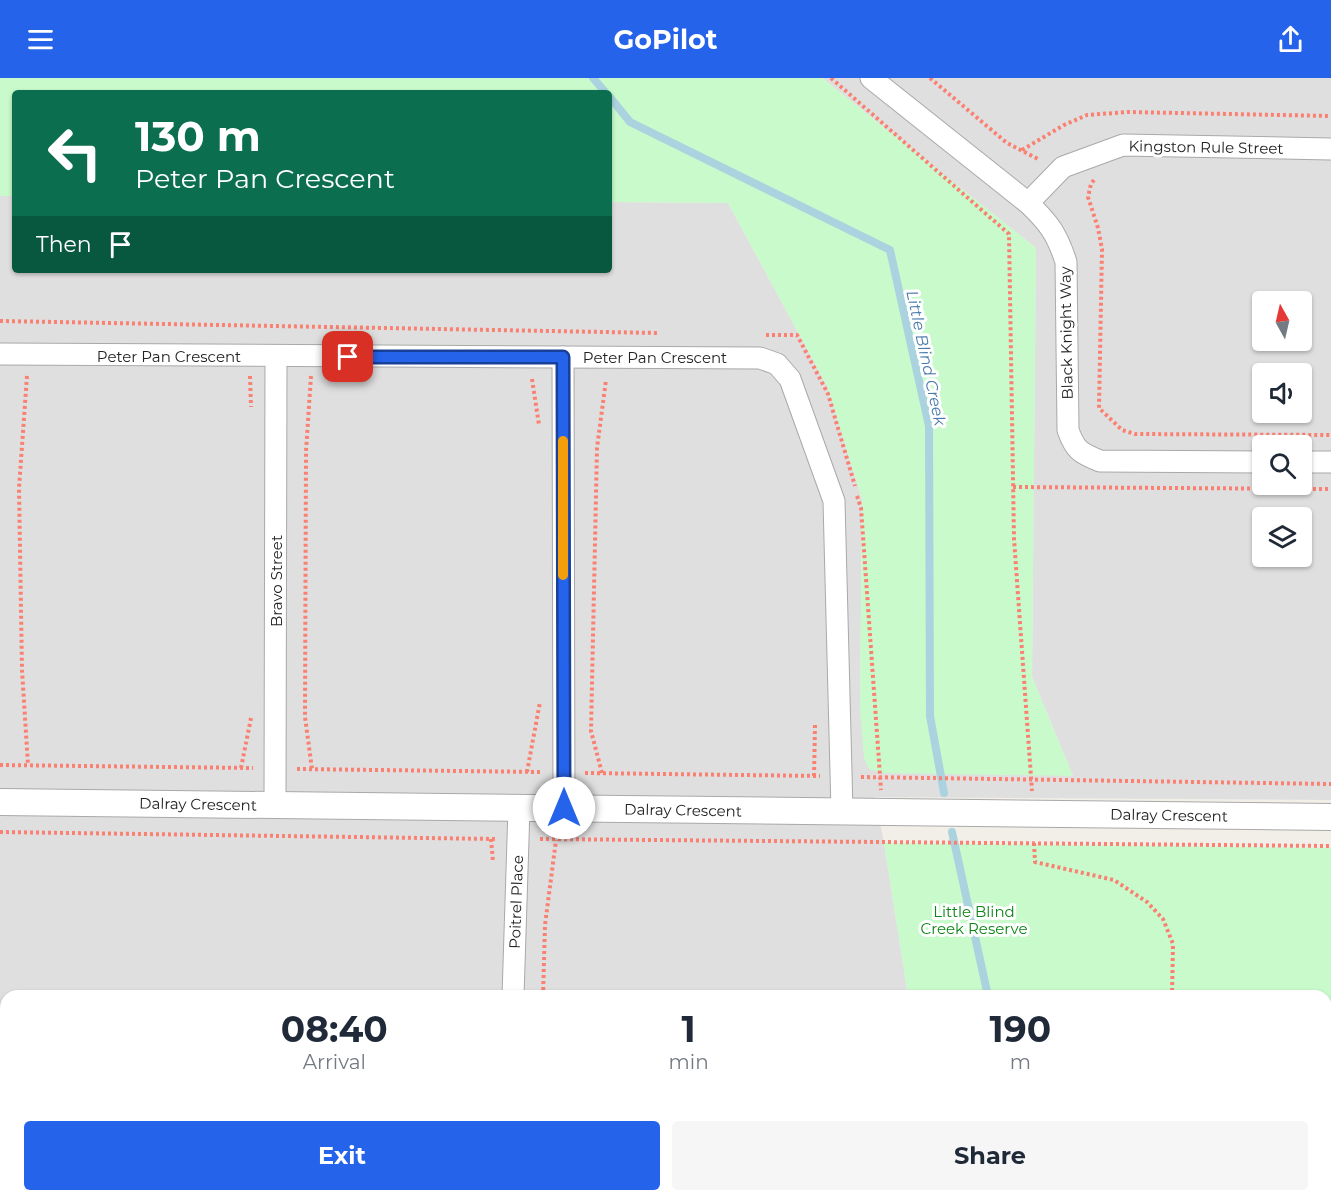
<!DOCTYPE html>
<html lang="en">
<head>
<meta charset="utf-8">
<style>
	body { margin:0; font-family:Montserrat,sans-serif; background:#f6f6f7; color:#1f2937; height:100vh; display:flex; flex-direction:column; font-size:22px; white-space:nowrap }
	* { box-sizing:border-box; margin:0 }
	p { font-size:20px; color:#747a83 }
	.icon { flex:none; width:33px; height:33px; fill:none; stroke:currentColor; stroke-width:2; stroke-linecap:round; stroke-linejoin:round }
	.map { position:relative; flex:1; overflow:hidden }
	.drawer { position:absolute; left:0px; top:912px; width:1332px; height:212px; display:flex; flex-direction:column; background:#fff; border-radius:18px 18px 0 0; box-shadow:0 2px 4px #0004 }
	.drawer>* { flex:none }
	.guide { position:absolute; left:12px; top:12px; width:600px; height:183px; border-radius:6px; box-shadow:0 2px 4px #0004; background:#0b6e4f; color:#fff; overflow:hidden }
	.needle { width:39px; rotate:352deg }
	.buttons { position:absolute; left:1252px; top:213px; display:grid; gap:12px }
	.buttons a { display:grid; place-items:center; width:60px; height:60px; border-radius:6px; background:#fff; box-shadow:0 2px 4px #0004; font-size:30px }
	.pin { position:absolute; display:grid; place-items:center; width:51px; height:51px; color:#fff; margin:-26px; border-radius:12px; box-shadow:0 3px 9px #0006 }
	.me { position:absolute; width:66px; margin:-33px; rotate:0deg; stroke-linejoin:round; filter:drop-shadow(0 0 4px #0008) }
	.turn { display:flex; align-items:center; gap:21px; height:126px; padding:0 24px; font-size:27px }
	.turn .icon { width:78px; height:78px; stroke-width:2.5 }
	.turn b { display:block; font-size:42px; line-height:51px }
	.then { display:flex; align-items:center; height:57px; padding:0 24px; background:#0003; gap:12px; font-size:22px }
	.eta { display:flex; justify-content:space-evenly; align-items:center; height:102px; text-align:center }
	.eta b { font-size:36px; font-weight:700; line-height:42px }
	.action { display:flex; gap:12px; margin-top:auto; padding:12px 24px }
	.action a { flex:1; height:69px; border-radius:6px; background:#2563eb; color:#fff; font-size:24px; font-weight:700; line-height:69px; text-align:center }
	.action a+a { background:#f6f6f7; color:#1f2937 }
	header { display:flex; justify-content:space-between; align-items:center; height:78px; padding:0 24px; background:#2563eb; color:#fff; font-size:27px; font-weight:700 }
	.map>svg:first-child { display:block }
	.residential { fill:#e0dfdf; fill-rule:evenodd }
	.park { fill:#c8facc }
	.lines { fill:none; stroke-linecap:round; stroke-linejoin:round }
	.stream { stroke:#aad3df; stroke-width:8 }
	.minor-casing { stroke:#a9a9a9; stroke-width:23 }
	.tertiary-casing { stroke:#a9a9a9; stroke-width:28 }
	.path { stroke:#fa8072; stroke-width:4; stroke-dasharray:3 3; stroke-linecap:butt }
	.minor { stroke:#fff; stroke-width:21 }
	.tertiary { stroke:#fff; stroke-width:26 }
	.route-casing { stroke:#184099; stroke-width:15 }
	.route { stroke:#2563eb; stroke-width:10 }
	.slow { stroke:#f59e0b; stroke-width:10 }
	.labels { text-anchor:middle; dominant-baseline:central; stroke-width:6; stroke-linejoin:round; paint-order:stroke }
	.street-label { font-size:15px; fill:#222; stroke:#fff }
	.park-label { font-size:15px; fill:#0c8416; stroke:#fff }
	.water-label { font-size:16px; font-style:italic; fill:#4a7aab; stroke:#fff }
</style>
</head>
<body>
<header><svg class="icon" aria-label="menu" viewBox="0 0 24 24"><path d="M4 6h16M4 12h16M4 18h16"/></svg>GoPilot<svg class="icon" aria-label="share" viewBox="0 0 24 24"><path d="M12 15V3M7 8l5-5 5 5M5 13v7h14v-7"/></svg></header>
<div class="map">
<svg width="1331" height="1123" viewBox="0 0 1331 1123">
	<rect width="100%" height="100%" fill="#f2efe9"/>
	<path class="residential" d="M822 0H1331V722L875 719 884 765 908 918H6V1118H907V1123H0V118H15V192H609V124L728 125 827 308 862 421 860 630 1073 698 1032 599 1036 170ZM1263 224H1302V262H1263ZM1263 296H1302V334H1263ZM1263 368H1302V406H1263ZM1263 440H1302V478H1263Z"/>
	<g class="park">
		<path d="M0 0H822L1036 170 1032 599 1073 698 881 695 869 691 864 680 860 630 862 421 827 308 728 125 609 124V15H15V118H0Z"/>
		<path d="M884 765 1331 770V1123H907V1118H1326V918H908Z"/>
	</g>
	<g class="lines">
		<g class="stream">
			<path d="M593 0 606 15"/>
			<path d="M609 18 630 44 890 172 929 348 930 638 944 715"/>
			<path d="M952 754 988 918"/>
			<path d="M1020 1123 1021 1118"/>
		</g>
		<defs>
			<g id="minor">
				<path d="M871 0 1028 125C1049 145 1057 156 1066 184L1068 352C1075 372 1080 375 1100 383L1263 384"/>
				<path d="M1028 125 1063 89 1123 67 1331 71"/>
				<path d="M0 276 760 280 777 286 790 301 834 423 842 733"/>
				<path d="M563 279 564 730"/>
				<path d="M1302 384H1331"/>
				<path d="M275 727 276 278"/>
				<path d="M513 918 519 730"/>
				<path d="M481 1123 482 1118"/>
			</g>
			<path id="tertiary" d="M0 724 1331 739"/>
		</defs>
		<use href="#minor" class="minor-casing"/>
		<use href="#tertiary" class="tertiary-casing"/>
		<g class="path">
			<path d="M831 0 1009 156 1014 461 1032 713"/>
			<path d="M930 0 1007 65 1040 82"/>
			<path d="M1022 72 1064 47 1087 37 1128 34 1331 38"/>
			<path d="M1094 102 1091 106 1088 119 1098 150 1102 171 1099 330 1122 352 1135 356 1331 357"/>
			<path d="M0 243 659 255"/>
			<path d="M766 257H797L828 316 855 408"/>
			<path d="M27 298 19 410 22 592 28 687"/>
			<path d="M250 298 251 329"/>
			<path d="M311 298 306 373 305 639 312 691"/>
			<path d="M532 301 539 347"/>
			<path d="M1013 409 1331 411"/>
			<path d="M857 418 861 430 881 712"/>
			<path d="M0 687 253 690"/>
			<path d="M241 690 251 640"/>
			<path d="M297 691 541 694"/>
			<path d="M527 694 540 624"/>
			<path d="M585 695 820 698"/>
			<path d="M602 695 591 653 597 370 606 302"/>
			<path d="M814 698 815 647"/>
			<path d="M861 699 1331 706"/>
			<path d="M0 754 496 761"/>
			<path d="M491 761 493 784"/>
			<path d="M540 761 1331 768"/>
			<path d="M1034 765 1035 784 1114 802 1147 824 1163 841 1173 866 1172 918"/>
			<path d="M543 918 545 847 556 762"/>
			<path d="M1326 1011H1331"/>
			<path d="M1222 1118V1123"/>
			<path d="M522 1123 523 1118"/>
		</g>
		<use href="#minor" class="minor"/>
		<use href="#tertiary" class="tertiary"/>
	</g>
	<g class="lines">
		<defs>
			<path id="route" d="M348 279H563L564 730"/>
		</defs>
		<use href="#route" class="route-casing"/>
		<use href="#route" class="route"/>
		<path class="slow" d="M563 363V497"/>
	</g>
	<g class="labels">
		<g class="street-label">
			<text transform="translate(1206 69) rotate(1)">Kingston Rule Street</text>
			<text transform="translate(1066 255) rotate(-91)">Black Knight Way</text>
			<text x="169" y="278">Peter Pan Crescent</text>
			<text x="655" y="279">Peter Pan Crescent</text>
			<text transform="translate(276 503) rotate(-90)">Bravo Street</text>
			<text transform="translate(198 726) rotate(1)">Dalray Crescent</text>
			<text transform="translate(683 732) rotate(1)">Dalray Crescent</text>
			<text transform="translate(1169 737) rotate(1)">Dalray Crescent</text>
			<text transform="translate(516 824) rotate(-88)">Poitrel Place</text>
		</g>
		<g class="park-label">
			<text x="974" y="833">Little Blind<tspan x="974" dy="17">Creek Reserve</tspan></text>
		</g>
		<g class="water-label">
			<text transform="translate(926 280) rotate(78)">Little Blind Creek</text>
		</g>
	</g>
</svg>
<div class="buttons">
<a><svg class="needle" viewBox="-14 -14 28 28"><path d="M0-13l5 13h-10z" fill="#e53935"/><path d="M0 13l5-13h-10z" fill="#747a83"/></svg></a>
<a><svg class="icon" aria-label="sound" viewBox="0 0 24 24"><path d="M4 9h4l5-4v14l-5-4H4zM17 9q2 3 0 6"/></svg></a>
<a><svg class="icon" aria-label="search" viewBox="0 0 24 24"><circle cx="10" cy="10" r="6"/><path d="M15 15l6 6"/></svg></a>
<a><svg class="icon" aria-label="layers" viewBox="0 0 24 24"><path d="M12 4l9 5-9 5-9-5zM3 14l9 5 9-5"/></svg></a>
</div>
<div class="pin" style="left:348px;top:279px;background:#d93025"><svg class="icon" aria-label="arrive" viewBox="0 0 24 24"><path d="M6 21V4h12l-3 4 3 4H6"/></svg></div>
<svg class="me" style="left:564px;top:730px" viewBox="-20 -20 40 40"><circle r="19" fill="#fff"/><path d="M0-13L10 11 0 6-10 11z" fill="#2563eb"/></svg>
<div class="guide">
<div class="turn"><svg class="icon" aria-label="left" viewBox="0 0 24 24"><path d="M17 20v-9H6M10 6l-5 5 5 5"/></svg><div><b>130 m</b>Peter Pan Crescent</div></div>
<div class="then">Then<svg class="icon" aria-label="arrive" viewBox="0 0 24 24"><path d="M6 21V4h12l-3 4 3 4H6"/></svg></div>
</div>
<section class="drawer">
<div class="eta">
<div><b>08:40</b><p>Arrival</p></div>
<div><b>1</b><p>min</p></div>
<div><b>190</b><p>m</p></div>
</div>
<div class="action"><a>Exit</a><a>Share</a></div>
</section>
</div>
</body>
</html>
